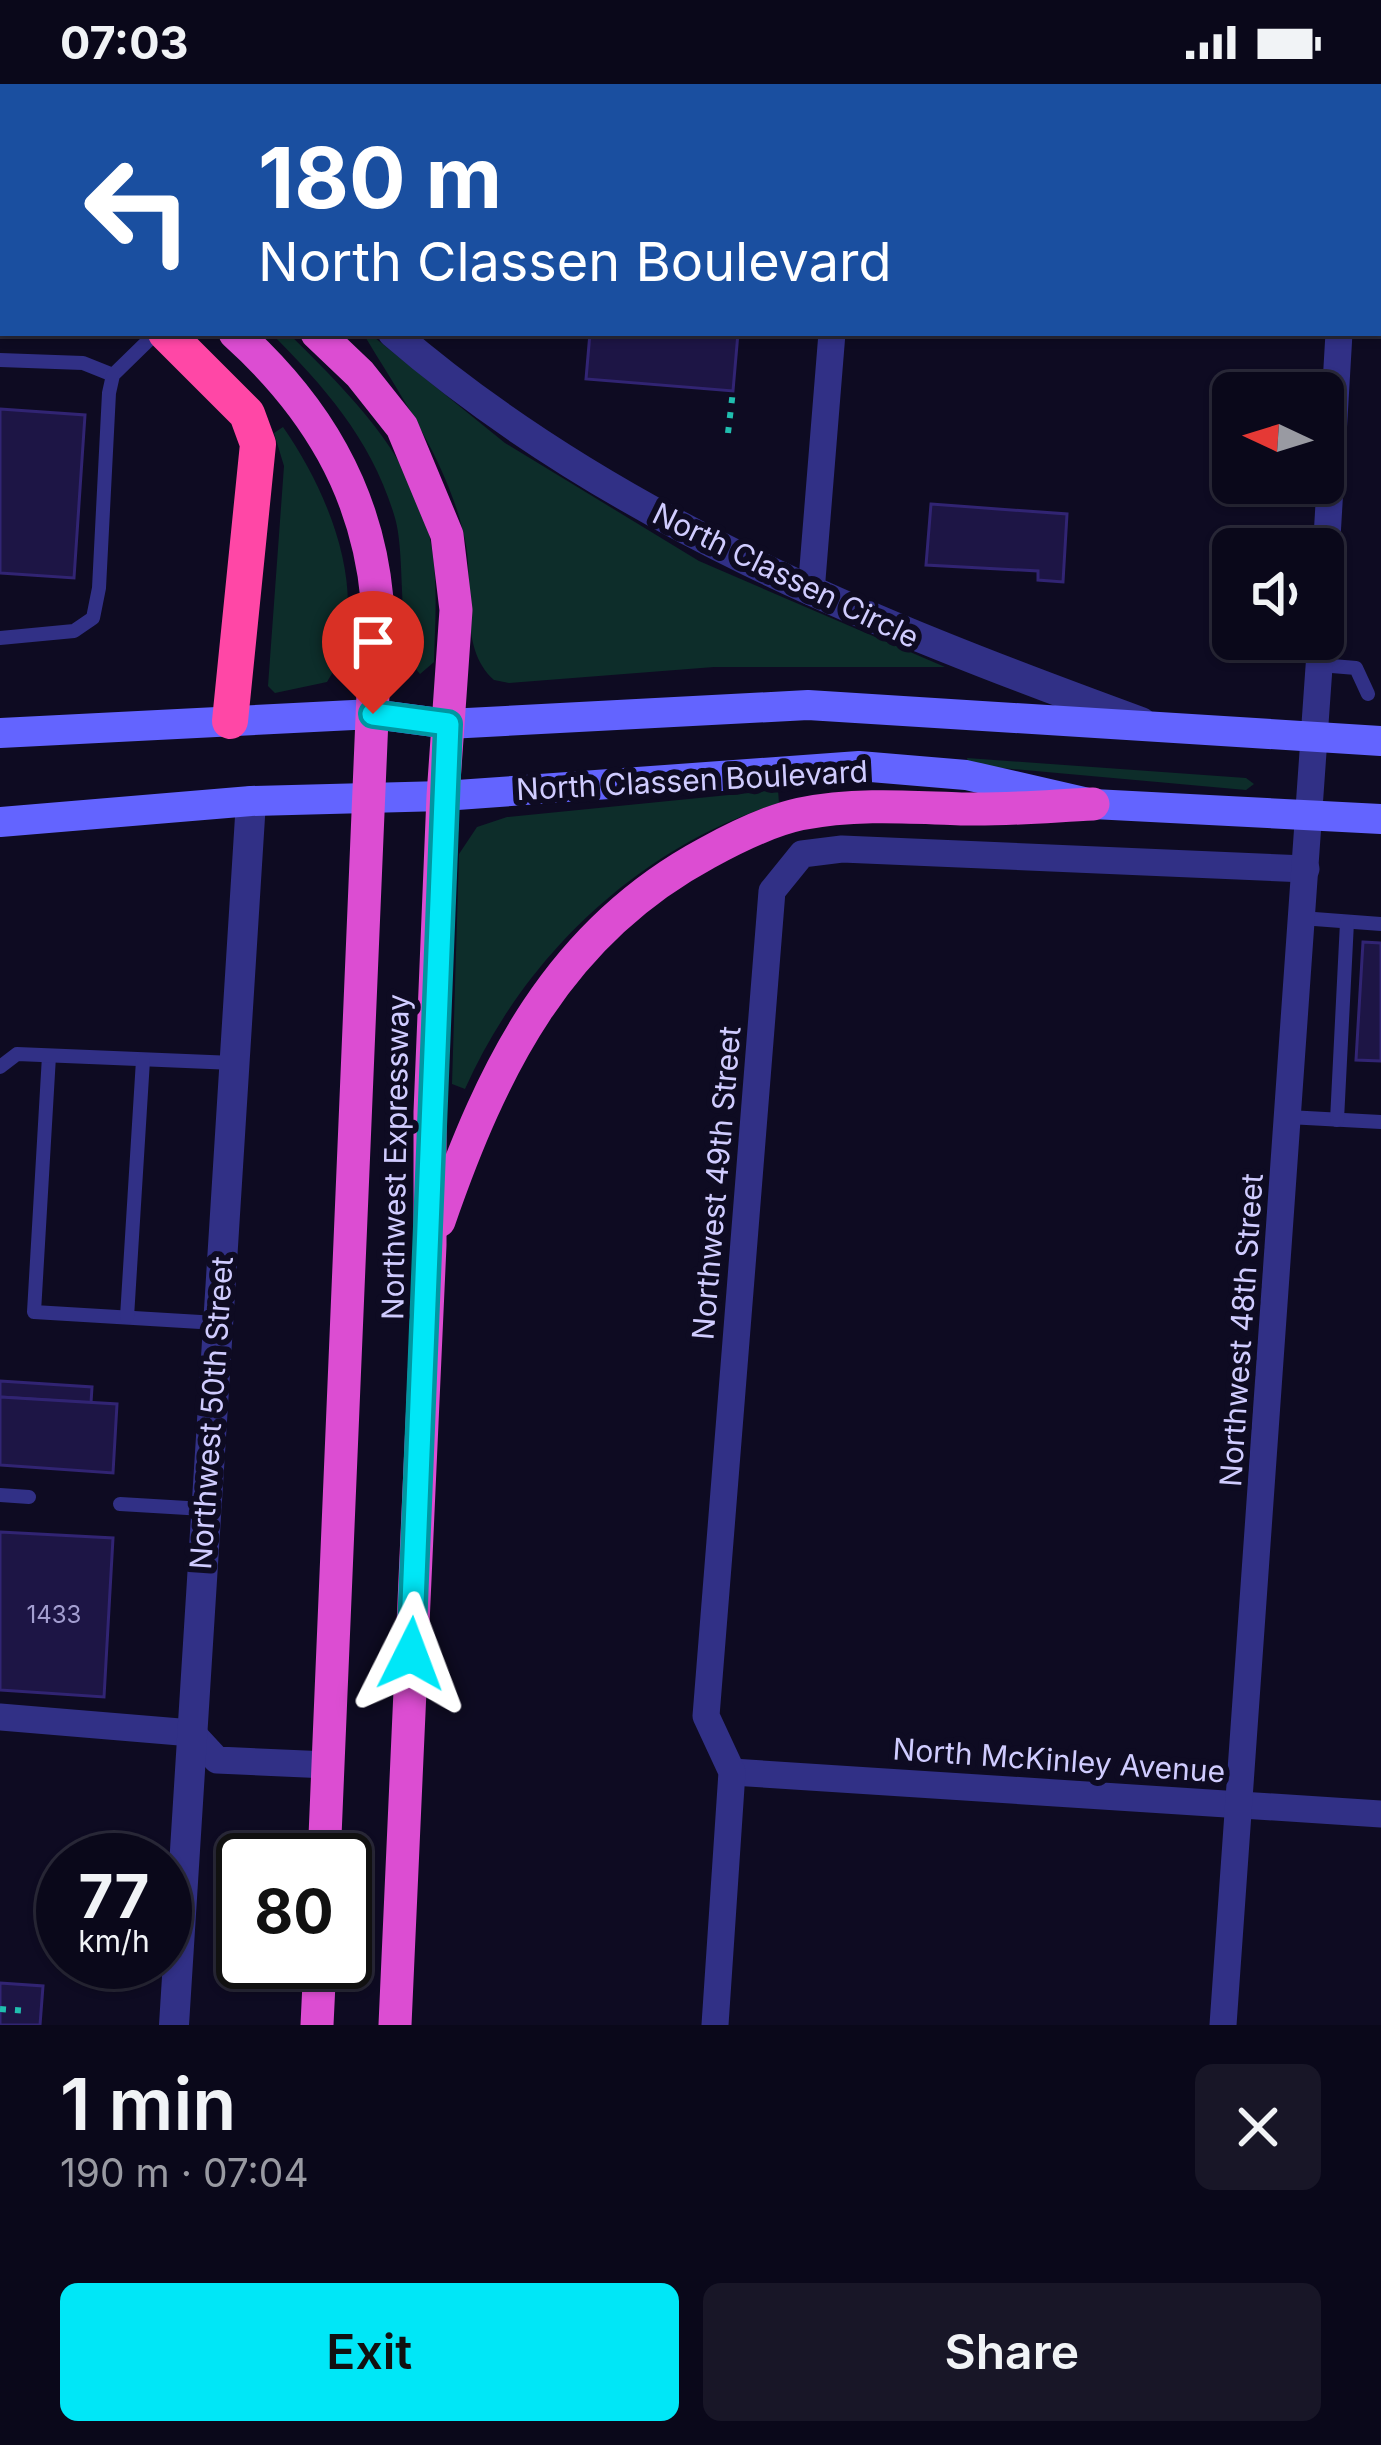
<!DOCTYPE html>
<html lang="en">
<head>
<meta charset="utf-8">
<style>
	body { margin:0; font-family:Inter,sans-serif; background:#181627; color:#f1f3f6; height:100vh; display:flex; flex-direction:column; font-size:45px; white-space:nowrap }
	* { box-sizing:border-box; margin:0 }
	p { font-size:39px; color:#999aa2 }
	.icon { flex:none; width:66px; height:66px; fill:none; stroke:currentColor; stroke-width:2; stroke-linecap:round; stroke-linejoin:round }
	.map { position:relative; height:1941px; overflow:hidden }
	.sheet { display:flex; flex-direction:column; background:#0a081a; flex:1 }
	.sheet>* { flex:none }
	.banner { position:absolute; left:0px; top:0px; width:1383px; height:252px; box-shadow:0 3px 9px #0004,0 0 0 3px #2a2939; background:#1a4fa0; color:#fff; overflow:hidden }
	.needle { width:78px; rotate:274deg }
	.fabs { position:absolute; left:1212px; top:288px; display:grid; gap:24px }
	.fabs a { display:grid; place-items:center; width:132px; height:132px; border-radius:18px; background:#0a081a; box-shadow:0 3px 9px #0004,0 0 0 3px #2a2939; font-size:60px }
	.speed { position:absolute; left:36px; top:1749px; display:flex; gap:24px; font-size:60px; font-weight:700; text-align:center }
	.speed>* { display:grid; place-content:center; width:156px; height:156px; border-radius:50%; background:#0a081a; box-shadow:0 3px 9px #0004,0 0 0 3px #2a2939; line-height:1 }
	.speed small { font-size:30px; font-weight:400 }
	.speed .limit { border:6px solid #111; border-radius:18px; background:#fff; color:#111 }
	.pin { position:absolute; display:grid; place-items:center; width:102px; height:102px; color:#fff; margin:-123px -51px; border-radius:50% 50% 50% 0; rotate:-45deg; box-shadow:0 0 12px #0007 }
	.pin .icon { rotate:45deg }
	.me { position:absolute; width:132px; margin:-66px; rotate:3deg; stroke-linejoin:round; filter:drop-shadow(0 0 9px #0008) }
	.turn { display:flex; align-items:center; gap:42px; height:252px; padding:0 60px; font-size:54px }
	.turn .icon { width:156px; height:156px; stroke-width:2.5 }
	.turn b { display:block; font-size:84px; line-height:102px }
	.round { display:grid; place-items:center; flex:none; width:126px; height:126px; border-radius:18px; background:#181627 }
	.overview { display:flex; align-items:center; justify-content:space-between; height:204px; padding:0 60px }
	h1 { font-size:72px; font-weight:600; line-height:90px }
	.primary-button { display:flex; gap:24px; margin-top:auto; padding:24px 60px }
	.primary-button a { flex:1; height:138px; border-radius:18px; background:#00e7f7; color:#111; font-size:48px; font-weight:600; line-height:138px; text-align:center }
	.primary-button a+a { background:#181627; color:#f1f3f6 }
	.status { display:flex; justify-content:space-between; align-items:center; height:84px; padding:0 60px; background:#0a081a; direction:ltr }
	.status svg { height:33px; fill:currentColor }
	.map>svg:first-child { display:block }
	.green { fill:#0d2d2a }
	.building { fill:#1d1545; stroke:#312473; stroke-width:3 }
	.lines { fill:none; stroke-linecap:round; stroke-linejoin:round }
	.path { stroke:#20beaf; stroke-width:6; stroke-dasharray:6 9; stroke-linecap:butt }
	.service { stroke:#313086; stroke-width:14 }
	.minor { stroke:#313086; stroke-width:27 }
	.tertiary { stroke:#313086; stroke-width:30 }
	.secondary { stroke:#6364ff; stroke-width:30 }
	.trunk { stroke:#dc4dd2; stroke-width:33 }
	.motorway { stroke:#ff47a6; stroke-width:36 }
	.route-casing { stroke:#0096a1; stroke-width:30 }
	.route { stroke:#00e7f7; stroke-width:21 }
	.labels { text-anchor:middle; dominant-baseline:central; stroke-width:12; stroke-linejoin:round; paint-order:stroke }
	.number-label { font-size:24px; fill:#a39ed0 }
	.street-label { font-size:30px; fill:#d0ccff; stroke:#0e0b22 }
</style>
</head>
<body>
<div class="status"><b>07:03</b><svg viewBox="0 0 49 12"><path d="M0 12V9h3v3zM5 12V6h3v6zM10 12V3h3v9zM15 12V0h3v12zM26 1h20v11H26zM47 4h2v5h-2z"/></svg></div>
<div class="map">
<svg width="1381" height="1941" viewBox="0 0 1381 1941">
	<rect width="100%" height="100%" fill="#0e0b22"/>
	<g class="green">
		<path d="M271 249H288C349 309 418 376 432 465 438 503 435 541 434 578L420 590C395 561 407 476 395 434 373 358 326 304 271 249Z"/>
		<path d="M363 249H369L505 359 699 477 945 583H714L509 599 494 596C457 563 475 501 465 456 449 380 402 315 363 249Z"/>
		<path d="M283 343C330 410 376 521 327 598L275 609 268 602 284 382 274 349Z"/>
		<path d="M967 674 1246 694 1254 700 1246 706 969 681Z"/>
		<path d="M778 706 779 719C640 762 524 872 465 1005L452 1000 459 770 477 743 507 733Z"/>
	</g>
	<g class="building">
		<path d="M590 249H738L733 307 586 295Z"/>
		<path d="M0 325 85 331 74 494 0 489Z"/>
		<path d="M931 420 1067 430 1063 498 1038 496V487L926 481Z"/>
		<path d="M1363 858 1381 859V977L1356 976Z"/>
		<path d="M0 1297 92 1303 91 1319 0 1313Z"/>
		<path d="M0 1313 117 1320 113 1389 0 1381Z"/>
		<path d="M0 1448 113 1454 104 1613 0 1606Z"/>
		<path d="M0 1899 43 1902 40 1941H0Z"/>
	</g>
	<g class="lines">
		<g class="path">
			<path d="M728 349 733 307"/>
			<path d="M0 1925 28 1927"/>
		</g>
		<g class="service">
			<path d="M0 276 83 279 113 291"/>
			<path d="M0 554 74 547 93 534 99 504 109 309 113 291 156 249"/>
			<path d="M1320 581 1356 584 1368 610"/>
			<path d="M1301 834 1381 840"/>
			<path d="M49 972 34 1228 217 1239"/>
			<path d="M0 983 17 970 234 979"/>
			<path d="M1288 1033 1381 1038"/>
			<path d="M1337 1036 1347 838"/>
			<path d="M127 1233 143 976"/>
			<path d="M0 1411 29 1413"/>
			<path d="M120 1420 204 1425"/>
		</g>
		<g class="minor">
			<path d="M852 3V0"/>
			<path d="M1353 3 1354 0"/>
			<path d="M811 508 832 249"/>
			<path d="M1323 522 1339 249"/>
			<path d="M0 1633 192 1649 217 1676 328 1681"/>
			<path d="M732 1688 1381 1730"/>
			<path d="M715 1941 732 1688 706 1632 772 807 802 770 842 765 1306 785"/>
			<path d="M1223 1941 1321 555"/>
		</g>
		<g class="tertiary">
			<path d="M134 0 137 3"/>
			<path d="M307 3V0"/>
			<path d="M393 249C610 436 876 541 1141 638"/>
			<path d="M174 1941 251 717"/>
		</g>
		<g class="secondary">
			<path d="M0 649 373 630 448 640 808 621 1381 657"/>
			<path d="M0 738 251 717 443 712 859 682 966 691 1093 720 1381 735"/>
		</g>
		<g class="trunk">
			<path d="M64 0 67 3"/>
			<path d="M0 6 3 10"/>
			<path d="M235 249C315 321 367 406 377 515L324 1776"/>
			<path d="M317 249 360 290 402 343 447 451 456 526 443 712 430 1028V1161L395 1941"/>
			<path d="M439 1137C492 984 558 849 707 769 736 753 768 737 800 730 855 719 909 723 965 725 1007 726 1051 722 1093 720"/>
			<path d="M317 1941 320 1878"/>
		</g>
		<g class="motorway">
			<path d="M0 39 3 42"/>
			<path d="M0 95 3 98"/>
			<path d="M166 249 247 330 258 360 230 637"/>
		</g>
	</g>
	<g class="lines">
		<defs>
			<path id="route" d="M373 630 448 640 411 1570"/>
		</defs>
		<use href="#route" class="route-casing"/>
		<use href="#route" class="route"/>
	</g>
	<g class="labels">
		<g class="number-label">
			<text x="54" y="1530">1433</text>
		</g>
		<g class="street-label">
			<text transform="translate(786 491) rotate(26)">North Classen Circle</text>
			<text transform="translate(692 696) rotate(-3)">North Classen Boulevard</text>
			<text transform="translate(395 1073) rotate(-89)">Northwest Expressway</text>
			<text transform="translate(716 1099) rotate(-85)">Northwest 49th Street</text>
			<text transform="translate(1241 1246) rotate(-86)">Northwest 48th Street</text>
			<text transform="translate(211 1329) rotate(-86)">Northwest 50th Street</text>
			<text transform="translate(1059 1676) rotate(4)">North McKinley Avenue</text>
		</g>
	</g>
</svg>
<div class="fabs">
<a><svg class="needle" viewBox="-14 -14 28 28"><path d="M0-13l5 13h-10z" fill="#e53935"/><path d="M0 13l5-13h-10z" fill="#999aa2"/></svg></a>
<a><svg class="icon" aria-label="sound" viewBox="0 0 24 24"><path d="M4 9h4l5-4v14l-5-4H4zM17 9q2 3 0 6"/></svg></a>
</div>
<div class="speed"><div>77<small>km/h</small></div><div class="limit">80</div></div>
<div class="pin" style="left:373px;top:630px;background:#d93025"><svg class="icon" aria-label="arrive" viewBox="0 0 24 24"><path d="M6 21V4h12l-3 4 3 4H6"/></svg></div>
<svg class="me" style="left:411px;top:1570px" viewBox="-20 -20 40 40"><path d="M0-17L14 15 0 8-14 15z" fill="#00e7f7" stroke="#fff" stroke-width="4"/></svg>
<div class="banner">
<div class="turn"><svg class="icon" aria-label="left" viewBox="0 0 24 24"><path d="M17 20v-9H6M10 6l-5 5 5 5"/></svg><div><b>180 m</b>North Classen Boulevard</div></div>
</div>
</div>
<section class="sheet">
<div class="overview"><div><h1>1 min</h1><p>190 m · 07:04</p></div><a class="round"><svg class="icon" aria-label="close" viewBox="0 0 24 24"><path d="M6 6l12 12M18 6L6 18"/></svg></a></div>
<div class="primary-button"><a>Exit</a><a>Share</a></div>
</section>
</body>
</html>
